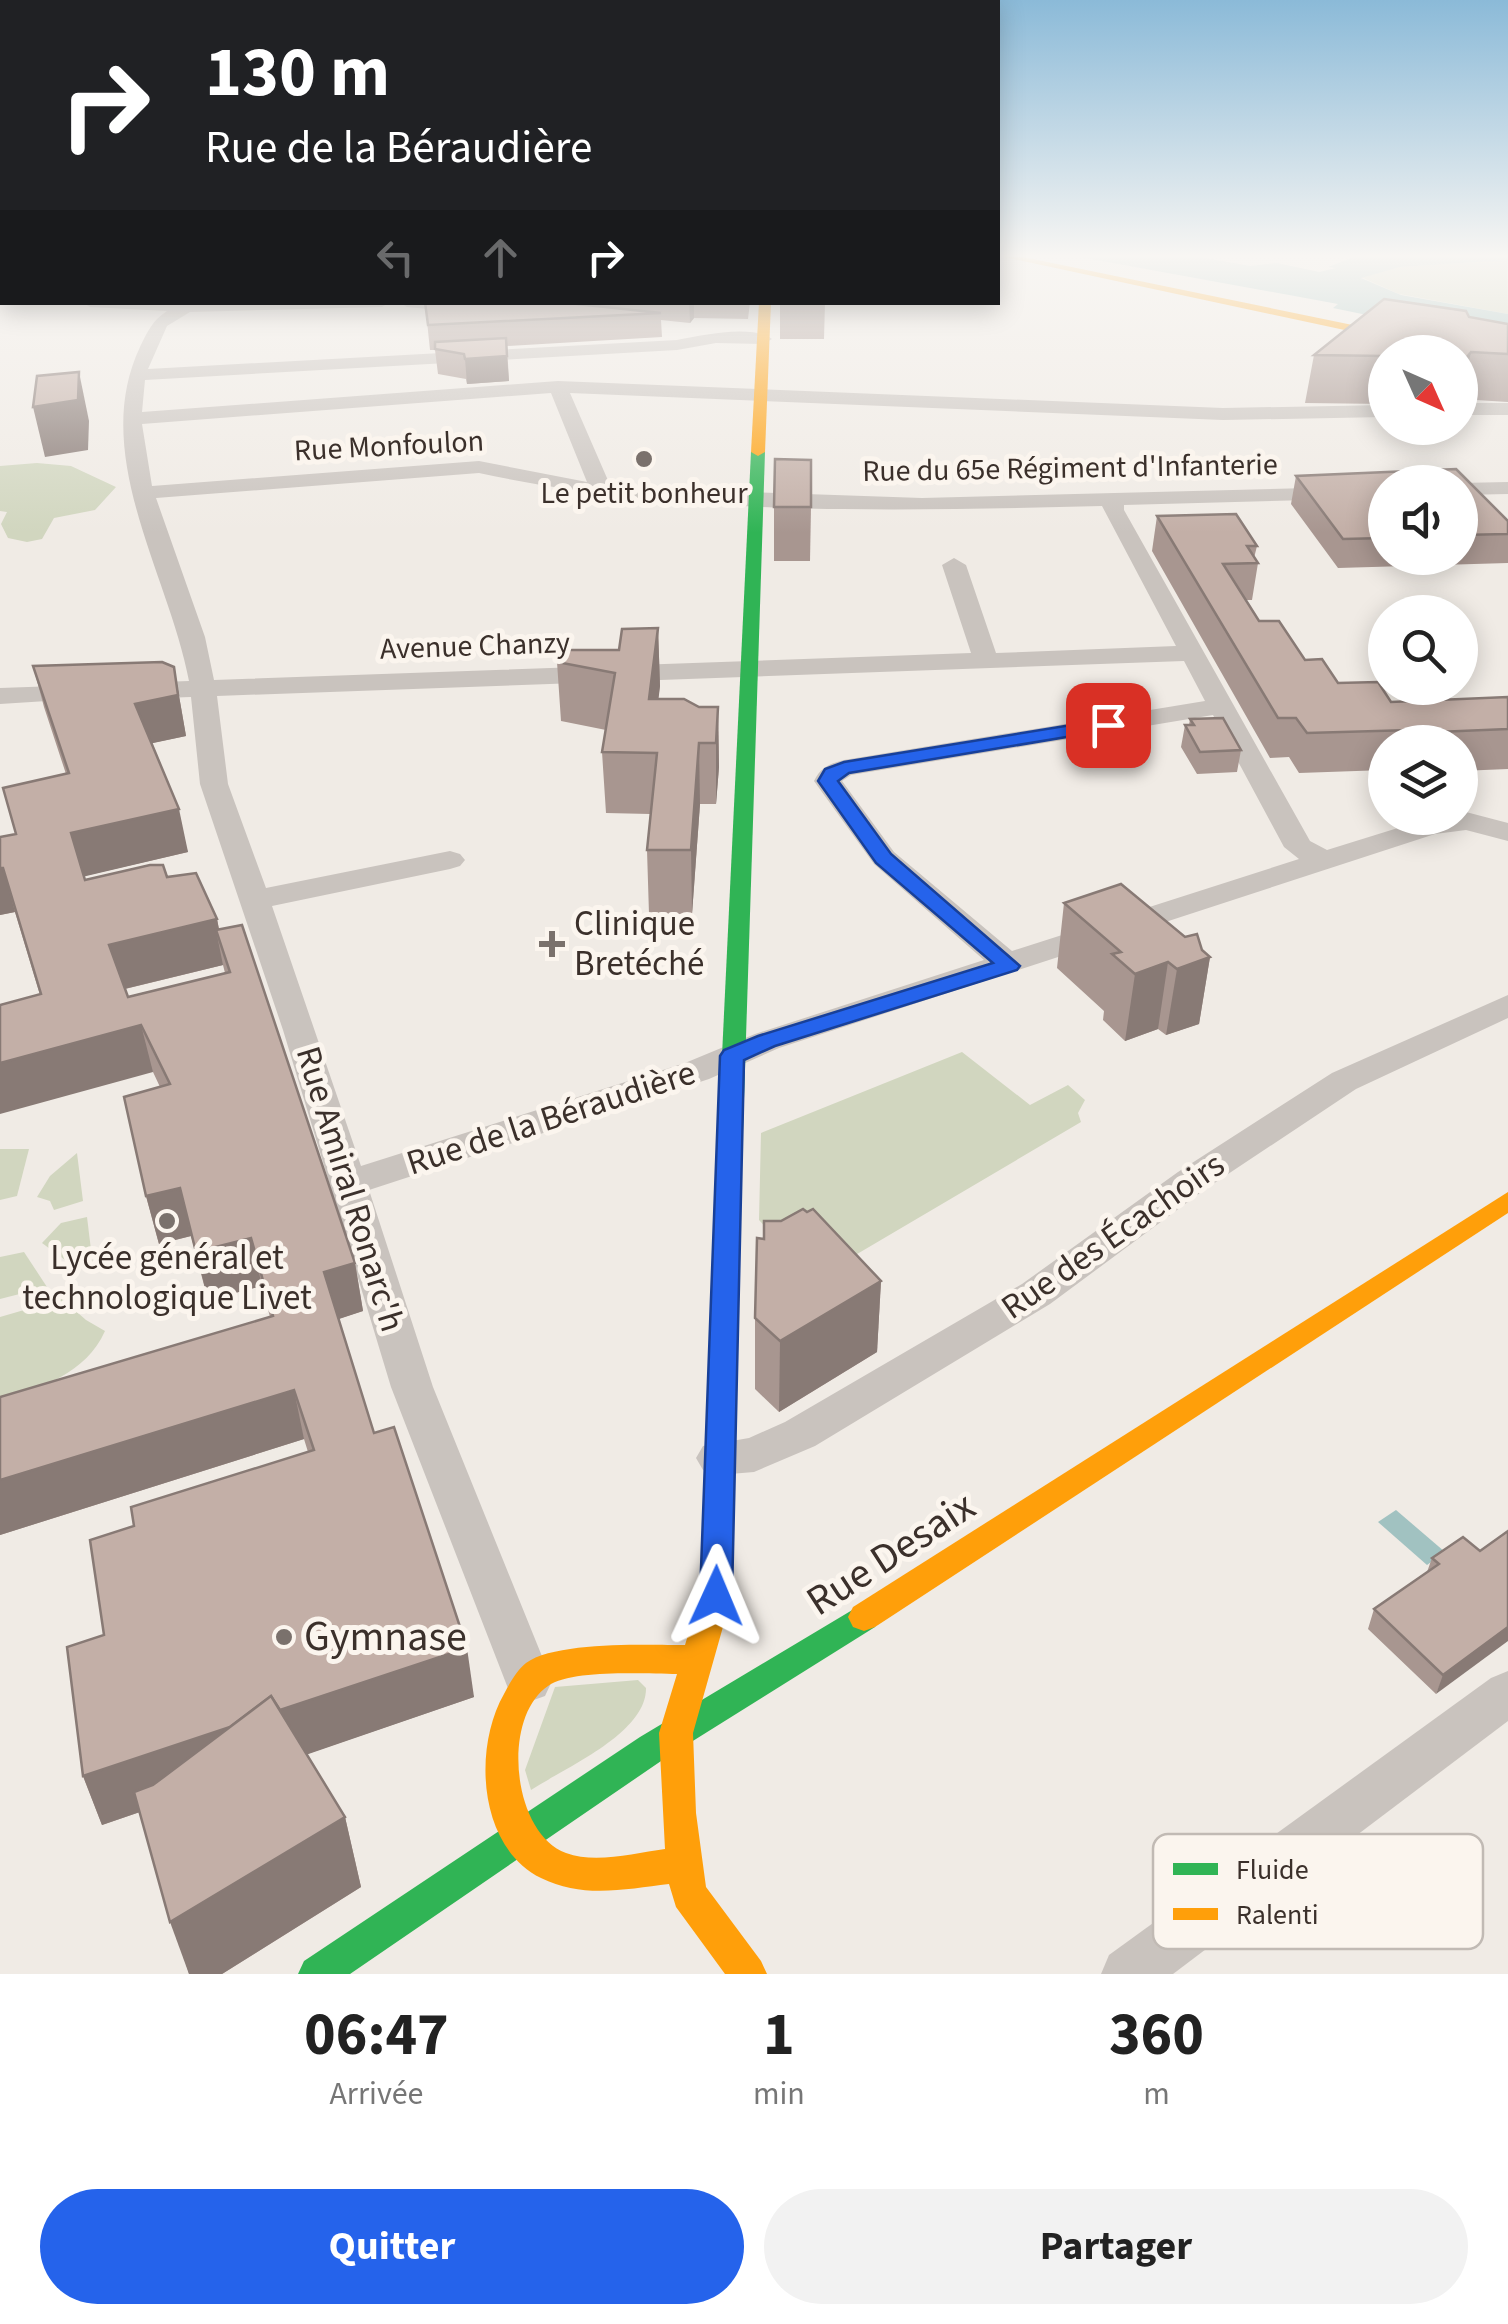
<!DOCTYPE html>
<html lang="fr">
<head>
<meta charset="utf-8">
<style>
	body { margin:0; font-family:"Source Sans 3",sans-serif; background:#f2f2f2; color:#222; height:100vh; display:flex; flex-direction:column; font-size:38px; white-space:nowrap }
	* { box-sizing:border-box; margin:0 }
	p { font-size:32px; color:#767676 }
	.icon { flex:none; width:55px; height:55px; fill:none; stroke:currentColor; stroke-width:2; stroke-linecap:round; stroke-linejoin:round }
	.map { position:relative; height:1974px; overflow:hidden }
	.side { display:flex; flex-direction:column; background:#fff; flex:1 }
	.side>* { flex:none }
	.top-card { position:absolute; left:0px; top:0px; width:1000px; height:305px; box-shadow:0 5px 25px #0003; background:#202124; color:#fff; overflow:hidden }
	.needle { width:65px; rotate:135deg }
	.controls { position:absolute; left:1368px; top:335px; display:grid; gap:20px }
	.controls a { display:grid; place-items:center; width:110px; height:110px; border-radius:50%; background:#fff; box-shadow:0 5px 25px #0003; font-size:50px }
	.pin { position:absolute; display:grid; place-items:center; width:85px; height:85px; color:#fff; margin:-42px; border-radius:20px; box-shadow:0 5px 15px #0006 }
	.me { position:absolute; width:110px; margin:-55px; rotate:1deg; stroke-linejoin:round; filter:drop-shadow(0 0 8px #0008) }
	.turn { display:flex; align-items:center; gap:35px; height:210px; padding:0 40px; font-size:45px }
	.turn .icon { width:130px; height:130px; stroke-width:2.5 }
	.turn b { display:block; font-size:70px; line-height:85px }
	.lanes { display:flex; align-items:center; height:95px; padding:0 40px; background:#0003; justify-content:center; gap:50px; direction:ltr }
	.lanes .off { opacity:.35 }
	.eta { display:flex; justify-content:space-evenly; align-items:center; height:170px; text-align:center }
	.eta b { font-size:60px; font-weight:700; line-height:70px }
	.cta { display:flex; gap:20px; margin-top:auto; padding:20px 40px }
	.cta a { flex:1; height:115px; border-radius:60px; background:#2563eb; color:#fff; font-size:40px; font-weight:700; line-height:115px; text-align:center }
	.cta a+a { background:#f2f2f2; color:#222 }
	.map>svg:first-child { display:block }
	.green { fill:#d1d6bf }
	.water { fill:#a1c2c1 }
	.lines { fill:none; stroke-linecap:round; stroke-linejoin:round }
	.street { fill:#c9c3be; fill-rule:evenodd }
	.fast { fill:#30b455; fill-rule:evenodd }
	.slow { fill:#ff9f0a; fill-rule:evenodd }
	.wall { fill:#a89690; fill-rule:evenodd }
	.shaded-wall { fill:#887a75 }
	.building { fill:#c3afa7; stroke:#887a75; stroke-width:2.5 }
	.route { fill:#2563eb; stroke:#184099; stroke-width:2.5 }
	.poi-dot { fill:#7a716c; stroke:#fbf5ee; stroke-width:4 }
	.labels { text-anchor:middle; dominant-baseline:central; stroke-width:10; stroke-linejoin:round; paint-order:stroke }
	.far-street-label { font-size:30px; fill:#3b302b; stroke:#fbf5ee }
	.far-poi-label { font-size:30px; fill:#3b302b; stroke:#fbf5ee }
	.poi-label { font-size:35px; fill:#3b302b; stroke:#fbf5ee; text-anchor:start }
	.street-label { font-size:35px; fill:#3b302b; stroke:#fbf5ee }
	.near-street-label { font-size:42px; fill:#3b302b; stroke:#fbf5ee }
	.near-poi-label { font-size:42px; fill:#3b302b; stroke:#fbf5ee; text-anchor:start }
	.key { fill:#fbf5ee; stroke:#c1bab4; stroke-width:2.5 }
	.key-label { font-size:28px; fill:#3b302b }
</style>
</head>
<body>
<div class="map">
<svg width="1508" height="1974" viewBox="0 0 1508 1974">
	<rect width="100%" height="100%" fill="#f0ebe5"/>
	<g class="green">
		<path d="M1507 260 1508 314 1399 294 1361 277 1400 267Z"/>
		<path d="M37 463 71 466 116 487 95 510 54 518 42 539 27 542 8 538 1 524 7 512 0 511V466Z"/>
		<path d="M962 1052 1030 1105 1068 1085 1085 1100 1078 1113 1081 1122 813 1280 759 1220 761 1133Z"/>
		<path d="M0 1149H29L17 1196 0 1200Z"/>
		<path d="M77 1153 83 1201 54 1210 50 1201 37 1197 50 1176Z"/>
		<path d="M87 1217 93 1266 72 1265 42 1243 61 1223Z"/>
		<path d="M24 1252 47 1287 0 1299V1257Z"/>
		<path d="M62 1299 86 1320 105 1331C86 1374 40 1387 0 1403V1317Z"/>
		<path d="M638 1680 646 1688C647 1733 565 1768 531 1790L525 1770 555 1687Z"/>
	</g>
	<g class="water">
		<path d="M1080 257H1200L1250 266 1277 263 1319 272 1336 268 1328 267 1354 257H1508V260L1400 267 1361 278 1401 295 1508 314V344L1333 308 1338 304Z"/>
		<path d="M1396 1510 1445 1552 1427 1565 1378 1522Z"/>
	</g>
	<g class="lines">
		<g class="street">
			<path d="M0 293H2L4 302 0 303Z"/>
			<path d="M82 302H390L382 307 190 312 167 326 148 369 677 340C701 335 753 324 772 339L763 344 716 343 677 350 145 380 142 412 558 381 1223 408 1385 405V417L1223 420 570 393 610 485 632 488 922 498 1385 486V498L1124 505V510L1310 841 1327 850 1430 818H1460V813L1466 812 1508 823V841L1466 830 1435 834 779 1048 709 1079 369 1190 433 1387 552 1681 545 1696 528 1702 511 1696 391 1387 283 1030 200 784 191 697 134 699 121 691 134 683 189 681C169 574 89 455 140 347 148 331 152 321 167 311L90 307ZM551 393 587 482 479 461 152 486 142 424ZM479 473C682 517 894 511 1102 506L1176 646 996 653 966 565 954 558 942 565 971 653 214 680 205 637 156 498ZM1184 661 1205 701 844 760C829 764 821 767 814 781L874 864 984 960 755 1034 685 1063 361 1166 272 906 450 869 460 866 465 860 460 854 450 851 266 888 228 784 217 696ZM1213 715 1284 847 1299 859 1012 951 894 852 842 781 851 775Z"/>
			<path d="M399 302H466L478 308 469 313 407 307Z"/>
			<rect x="1460" y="403" width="48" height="12"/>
			<path d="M1508 482V494L1460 495V483Z"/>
			<path d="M85 685 94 688 98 693 94 698 0 704V688Z"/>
			<path d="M1508 995V1018L1356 1089 1204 1190 1050 1304 815 1446 754 1472 718 1475 703 1470 696 1458 703 1446 749 1438 785 1422 1022 1284 1178 1172 1332 1073Z"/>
			<path d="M1508 1671V1721L1173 1974H1101L1109 1955 1491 1678Z"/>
		</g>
		<g class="fast">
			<path d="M758 448 765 452 740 1222 736 1228H718L714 1222 751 452Z"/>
			<path d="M864 1603 875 1607 880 1617 875 1627 664 1759 350 1974H298L304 1961 640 1737Z"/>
		</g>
		<g class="slow">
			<path d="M1004 257H1023L1508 357V365Z"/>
			<path d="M759 302H771L765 452 758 456 751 452Z"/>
			<path d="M1508 1192V1213L875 1627 864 1631 853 1627 848 1617 853 1607Z"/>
			<path d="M727 1213 736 1216 740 1222 732 1595 693 1733 696 1813 706 1887 761 1961 767 1974H725L676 1907 669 1884C626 1889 583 1899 541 1878 478 1847 473 1748 504 1694 509 1684 517 1670 526 1663 556 1641 648 1645 685 1645L700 1595 714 1222 718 1216ZM677 1674 659 1733 665 1849C634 1853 596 1864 566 1853 512 1833 501 1718 548 1686 572 1669 646 1674 677 1674Z"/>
		</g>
	</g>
	<g class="wall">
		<path d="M425 302H750L748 319 694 318 690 323 661 320 662 337 507 346 509 381 467 384 466 379 438 374 435 350H430Z"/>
		<path d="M780 302H825L824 339H780Z"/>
		<path d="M1469 317 1508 324V402L1460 399V352H1385V404L1305 403 1314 355Z"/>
		<path d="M1456 469 1508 521V563L1338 568 1291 504 1296 476ZM1385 482H1460V558H1385Z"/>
		<path d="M774 507H811L810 561H774Z"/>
		<path d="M1157 516 1257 546 1254 558 1258 563 1252 600H1246L1259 621 1305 660 1338 683 1391 702 1508 697V769L1460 771V742H1385V770L1299 773 1289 757 1270 758 1152 551Z"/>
		<path d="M658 628 660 686 658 699 699 707H718L719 767 716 804H700L692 914H649L647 850 650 814 606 813 602 752 606 730 561 721 557 662 619 650Z"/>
		<path d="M33 666 174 667 186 736 152 743 188 852 84 876 85 880 167 877 217 919 219 929 355 1263 363 1311 338 1319 374 1433 474 1697 307 1754 345 1817 361 1887 222 1974H189L140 1812 102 1825 83 1776 104 1635 134 1526 308 1452 304 1439 0 1535V1397L270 1317 262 1286 208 1300 191 1236 159 1244 146 1196 160 1087 153 1072 40 995 15 912 0 915V837L16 834 66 774 44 707ZM223 965 225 973 128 997 125 989Z"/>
		<path d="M1190 719 1241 750 1237 772 1197 774 1181 747 1185 725H1189Z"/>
		<path d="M1064 903 1202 950 1210 957 1199 1024 1166 1035 1158 1029 1125 1041 1103 1020 1104 1011 1057 968Z"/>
		<path d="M881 1281 877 1352 779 1412 755 1389V1318Z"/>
		<path d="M1508 1531 1436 1694 1368 1629 1374 1609 1427 1572 1432 1558 1480 1551Z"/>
	</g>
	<g class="shaded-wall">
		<path d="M689 302H694V318L690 323Z"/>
		<path d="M1471 352 1460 399V388L1467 357Z"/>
		<path d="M507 356 509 381 467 384 465 359Z"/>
		<path d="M79 372 89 421 88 450 45 457 33 407Z"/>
		<path d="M658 628 660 686 652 753 649 699Z"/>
		<path d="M174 667 186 736 144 745 135 704Z"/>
		<path d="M718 707 719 767 716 804V743Z"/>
		<path d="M699 743 700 804 692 914 691 850Z"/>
		<path d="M179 809 188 852 82 877 71 833Z"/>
		<path d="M0 868H3L15 912 0 915Z"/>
		<path d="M217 919 223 951 216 930 223 965 120 990 109 945Z"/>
		<path d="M1210 957 1199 1024 1166 1035 1177 969Z"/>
		<path d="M1168 962 1158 1029 1125 1041 1135 974Z"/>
		<path d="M141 1025 153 1072 0 1114V1063Z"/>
		<path d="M180 1188 191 1236 159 1244 146 1196Z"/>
		<path d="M251 1238 262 1286 208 1300 196 1252Z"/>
		<path d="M355 1263 363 1311 333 1321 324 1272Z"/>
		<path d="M881 1281 877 1352 779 1412 780 1341Z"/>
		<path d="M294 1390 304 1439 0 1535V1480Z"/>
		<path d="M1508 1627V1641L1436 1694 1443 1675Z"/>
		<path d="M467 1648 474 1697 102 1825 83 1776Z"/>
		<path d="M345 1817 361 1887 222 1974H189L170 1922Z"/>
	</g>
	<g class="building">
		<path d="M1384 299 1466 311 1469 317 1508 324V354L1471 352 1467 357H1460V352H1385V356L1314 355Z"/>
		<path d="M425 302H558L661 313 428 325Z"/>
		<path d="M506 338 507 356 465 359 464 354 435 349V342Z"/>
		<path d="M79 372 78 400 33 407 37 376Z"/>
		<path d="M775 459 811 460V507H774Z"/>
		<path d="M1456 469 1508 521V534L1460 535V482H1385V538L1343 539 1296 476Z"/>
		<path d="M1236 514 1257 546H1247L1258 563 1223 564 1259 621H1279L1305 660 1322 659 1338 683 1378 682 1391 702 1508 697V729L1413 733 1411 730 1307 733 1296 718H1278L1157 516Z"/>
		<path d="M658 628 649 699H684L699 707H718L716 743H699L691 850H647L657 753 602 752 615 673 557 662 558 650H619L622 629Z"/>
		<path d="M162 662 174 667 178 695 135 704 179 809 71 833 85 880 150 865H163L167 877 196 873 217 919 109 945 128 997 230 972 216 930 242 925 355 1263 324 1272 374 1433 394 1427 467 1648 280 1710 271 1696 230 1727 83 1776 67 1647 104 1635 90 1540 134 1526 131 1507 314 1450 294 1390 0 1480V1397L273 1316 251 1238 196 1252 180 1188 146 1196 124 1097 170 1084 141 1025 0 1063V1005L41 994 3 868H0V837L16 834 3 788 69 773 33 666Z"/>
		<path d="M1223 718 1241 750 1200 752 1185 725H1194L1190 719Z"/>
		<path d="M1121 884 1185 937 1197 934 1202 950 1210 957 1177 969 1168 962 1135 974 1112 954 1121 952 1064 903Z"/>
		<path d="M803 1209 807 1212 813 1209 881 1281 780 1341 755 1318 757 1238 764 1239V1221H781Z"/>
		<path d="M1508 1531V1627L1443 1675 1374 1609 1439 1564 1432 1558 1463 1537 1480 1551Z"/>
		<path d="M271 1696 345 1817 170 1922 134 1792 153 1785Z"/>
	</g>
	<linearGradient id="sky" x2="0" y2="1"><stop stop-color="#8bbad8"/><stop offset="0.48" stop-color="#f8f6f3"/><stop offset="1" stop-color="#f8f6f3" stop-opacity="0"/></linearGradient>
	<rect width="1508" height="533" fill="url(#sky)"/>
	<path class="route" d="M1108 719 1115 721V729L849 773 838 781 891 854 1020 966 1017 970 775 1046 744 1060 732 1596 727 1605 716 1609 705 1605 700 1596 720 1056 724 1050 758 1036 993 963 876 863 818 781 825 769 844 762Z"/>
	<g class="poi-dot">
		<circle cx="644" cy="459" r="10"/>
		<path d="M547 929h10v10h10v10h-10v10h-10v-10h-10v-10h10z"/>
		<circle cx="167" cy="1221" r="10"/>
		<circle cx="284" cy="1637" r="10"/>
	</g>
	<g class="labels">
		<g class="far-street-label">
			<text transform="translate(389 446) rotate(-3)">Rue Monfoulon</text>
			<text transform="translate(1070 468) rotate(-1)">Rue du 65e Régiment d'Infanterie</text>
			<text transform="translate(475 646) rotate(-2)">Avenue Chanzy</text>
		</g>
		<g class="far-poi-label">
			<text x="644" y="493">Le petit bonheur</text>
		</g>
		<g class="poi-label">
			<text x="574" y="924">Clinique<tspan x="574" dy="40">Bretéché</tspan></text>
			<text x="167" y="1258" text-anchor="middle">Lycée général et<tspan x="167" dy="40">technologique Livet</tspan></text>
		</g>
		<g class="street-label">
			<text transform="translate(551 1118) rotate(-18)">Rue de la Béraudière</text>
			<text transform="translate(350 1189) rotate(73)">Rue Amiral Ronarc'h</text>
			<text transform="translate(1113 1236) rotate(-35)">Rue des Écachoirs</text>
		</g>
		<g class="near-street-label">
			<text transform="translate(891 1554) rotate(-33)">Rue Desaix</text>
		</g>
		<g class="near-poi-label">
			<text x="304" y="1637">Gymnase</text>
		</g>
	</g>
	<rect x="1153" y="1834" width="330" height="115" rx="15" class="key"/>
	<rect x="1173" y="1863" width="45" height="12" fill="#30b455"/>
	<rect x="1173" y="1908" width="45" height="12" fill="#ff9f0a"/>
	<g class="key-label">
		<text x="1236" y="1879">Fluide</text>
		<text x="1236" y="1924">Ralenti</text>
	</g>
</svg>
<div class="controls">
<a><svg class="needle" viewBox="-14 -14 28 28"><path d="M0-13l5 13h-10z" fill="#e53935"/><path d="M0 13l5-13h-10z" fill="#767676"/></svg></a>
<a><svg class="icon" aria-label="sound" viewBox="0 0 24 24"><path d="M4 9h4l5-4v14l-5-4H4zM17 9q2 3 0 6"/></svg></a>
<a><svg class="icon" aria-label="search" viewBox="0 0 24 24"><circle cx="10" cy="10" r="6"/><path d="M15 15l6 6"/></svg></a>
<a><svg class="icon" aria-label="layers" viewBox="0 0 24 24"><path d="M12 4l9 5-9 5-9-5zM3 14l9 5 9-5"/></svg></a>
</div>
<div class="pin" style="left:1108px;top:725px;background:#d93025"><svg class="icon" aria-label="arrive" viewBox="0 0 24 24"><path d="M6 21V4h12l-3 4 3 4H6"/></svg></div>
<svg class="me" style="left:716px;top:1596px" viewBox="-20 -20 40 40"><path d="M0-17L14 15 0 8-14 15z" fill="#2563eb" stroke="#fff" stroke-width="4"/></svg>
<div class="top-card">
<div class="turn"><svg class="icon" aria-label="right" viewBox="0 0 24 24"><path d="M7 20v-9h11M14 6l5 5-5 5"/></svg><div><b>130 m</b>Rue de la Béraudière</div></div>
<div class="lanes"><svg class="icon off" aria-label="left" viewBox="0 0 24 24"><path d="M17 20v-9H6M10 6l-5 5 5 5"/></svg><svg class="icon off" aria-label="ahead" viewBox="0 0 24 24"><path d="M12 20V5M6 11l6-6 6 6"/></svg><svg class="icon" aria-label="right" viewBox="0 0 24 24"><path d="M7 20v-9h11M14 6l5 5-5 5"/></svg></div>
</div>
</div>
<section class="side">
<div class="eta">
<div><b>06:47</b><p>Arrivée</p></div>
<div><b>1</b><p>min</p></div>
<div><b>360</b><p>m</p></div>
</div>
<div class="cta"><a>Quitter</a><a>Partager</a></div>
</section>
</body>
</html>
